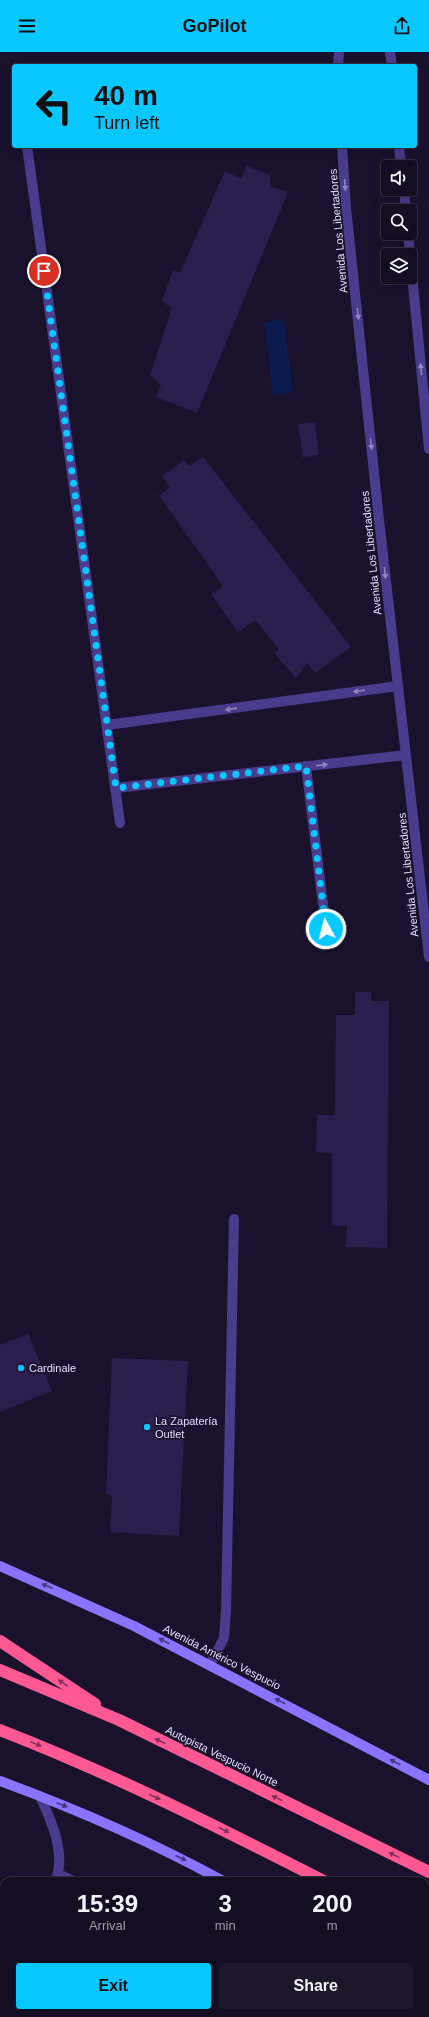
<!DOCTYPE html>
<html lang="en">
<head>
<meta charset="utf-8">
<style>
	body { margin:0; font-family:Arial,sans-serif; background:#1d172a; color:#f1f3f6; height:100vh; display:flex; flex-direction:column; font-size:15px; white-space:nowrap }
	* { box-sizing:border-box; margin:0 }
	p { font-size:13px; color:#9d9ca5 }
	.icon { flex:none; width:22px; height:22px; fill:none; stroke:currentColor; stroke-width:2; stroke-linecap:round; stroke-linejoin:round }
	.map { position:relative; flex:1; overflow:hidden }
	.side { position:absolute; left:0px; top:1825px; width:429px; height:140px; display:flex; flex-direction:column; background:#140e22; border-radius:12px 12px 0 0; box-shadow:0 4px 16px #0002,0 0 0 1px #332e40 }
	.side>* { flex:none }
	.banner { position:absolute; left:12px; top:12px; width:405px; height:84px; border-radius:4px; box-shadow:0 4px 16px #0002,0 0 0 1px #332e40; background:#09c7ff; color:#111; overflow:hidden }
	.controls { position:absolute; left:381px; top:108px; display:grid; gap:8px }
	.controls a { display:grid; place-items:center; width:36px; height:36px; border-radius:4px; background:#140e22; box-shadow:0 4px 16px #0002,0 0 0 1px #332e40; font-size:20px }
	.pin { position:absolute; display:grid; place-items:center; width:34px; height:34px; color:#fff; margin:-17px; border:2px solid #fff; border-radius:50%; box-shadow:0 1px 4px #0007 }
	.me { position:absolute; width:44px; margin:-22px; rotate:353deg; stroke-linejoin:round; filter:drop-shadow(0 0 3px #0008) }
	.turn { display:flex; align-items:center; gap:14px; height:84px; padding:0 16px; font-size:18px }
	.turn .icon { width:52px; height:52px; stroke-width:2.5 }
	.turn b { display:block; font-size:28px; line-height:34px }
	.eta { display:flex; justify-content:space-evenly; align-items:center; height:68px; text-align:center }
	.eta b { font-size:24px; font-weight:700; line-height:28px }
	.primary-button { display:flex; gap:8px; margin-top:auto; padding:8px 16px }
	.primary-button a { flex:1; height:46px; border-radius:4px; background:#09c7ff; color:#111; font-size:16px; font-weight:700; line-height:46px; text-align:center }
	.primary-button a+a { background:#1d172a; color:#f1f3f6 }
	header { display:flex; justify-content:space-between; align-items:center; height:52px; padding:0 16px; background:#09c7ff; color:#111; font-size:18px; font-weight:700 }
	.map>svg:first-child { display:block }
	.water { fill:#0b1a4c }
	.building { fill:#2d1d4e }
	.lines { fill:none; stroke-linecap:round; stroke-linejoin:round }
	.service { stroke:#4a3c8c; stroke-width:10 }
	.minor { stroke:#4a3c8c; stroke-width:10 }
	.tertiary { stroke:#4a3c8c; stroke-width:10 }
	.secondary { stroke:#8a74ff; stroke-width:10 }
	.motorway { stroke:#ff5893; stroke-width:12 }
	.oneway { fill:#9084c0 }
	.oneway2 { fill:#473981 }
	.oneway3 { fill:#81325b }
	.route { stroke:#09c7ff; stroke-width:7; stroke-dasharray:0 12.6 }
	.poi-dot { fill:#09c7ff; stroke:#1a122d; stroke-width:1.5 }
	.labels { text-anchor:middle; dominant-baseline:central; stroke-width:3.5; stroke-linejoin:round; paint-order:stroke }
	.street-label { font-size:11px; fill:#e5ddff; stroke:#1a122d }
	.poi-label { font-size:11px; fill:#e5ddff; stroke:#1a122d; text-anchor:start }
</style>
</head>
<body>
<header><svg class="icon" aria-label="menu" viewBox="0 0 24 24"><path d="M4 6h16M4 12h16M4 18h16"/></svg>GoPilot<svg class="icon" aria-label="share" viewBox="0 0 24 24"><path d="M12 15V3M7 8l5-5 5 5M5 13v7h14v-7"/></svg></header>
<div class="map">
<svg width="429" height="1965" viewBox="0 0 429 1965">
	<rect width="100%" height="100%" fill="#1a122d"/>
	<path class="water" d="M284 267 293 340 273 343 264 270Z"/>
	<g class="building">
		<path d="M247 114 270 123 271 135 288 140 197 361 156 345 161 333 150 323 172 256 162 249 173 218 180 221 225 119 241 127Z"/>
		<path d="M315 370 319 403 303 405 298 372Z"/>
		<path d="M203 405 351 595 315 621 307 611 296 626 274 601 279 598 256 568 238 580 211 542 223 534 159 443 170 436 162 424 184 408 189 414Z"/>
		<path d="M355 940H371V949H389L387 1196 346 1195 347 1174H332V1101L316 1100 317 1063H335L336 963H355Z"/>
		<path d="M28 1282 52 1339 0 1360V1293Z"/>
		<path d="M112 1306 188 1309 179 1484 110 1480 112 1444 106 1441Z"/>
		<path d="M70 1961H107L105 1965H68Z"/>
		<path d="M176 1961H241L240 1965H174Z"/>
	</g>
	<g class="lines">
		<g class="service">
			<path d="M27 94 120 771"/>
			<path d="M107 673 398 634"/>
			<path d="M306 714 326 877"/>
			<path d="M116 736 406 703"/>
			<path d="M210 1612 224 1586 226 1559 234 1167"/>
			<path d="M40 1744C51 1768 67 1803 55 1829"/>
			<path d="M58 1822 74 1829"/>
			<path d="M0 1949 4 1941"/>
			<path d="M130 1965 132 1961"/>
		</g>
		<path class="minor" d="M302 1965 303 1961"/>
		<g class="tertiary">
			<path d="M390 0 392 14"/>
			<path d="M338 14 339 0"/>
			<path d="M342 94 346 156 379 468 429 905"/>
			<path d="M399 94 401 115"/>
			<path d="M404 137 406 159"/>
			<path d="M408 181 429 397"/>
		</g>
		<g class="secondary">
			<path d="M0 1514 134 1574 429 1728"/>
			<path d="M0 1729C76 1757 152 1790 223 1829"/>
			<path d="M425 1937 429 1939"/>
		</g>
		<g class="motorway">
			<path d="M0 1589 95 1652"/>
			<path d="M0 1618 119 1668 429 1820"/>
			<path d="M0 1678C111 1721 218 1775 324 1829"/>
			<path d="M425 1880 429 1882"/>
		</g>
	</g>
	<defs><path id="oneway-solid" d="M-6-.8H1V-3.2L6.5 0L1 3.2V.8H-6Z"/></defs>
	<g class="oneway">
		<use href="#oneway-solid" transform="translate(345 133) rotate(86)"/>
		<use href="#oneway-solid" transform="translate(358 262) rotate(84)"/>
		<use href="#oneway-solid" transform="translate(421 317) rotate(-96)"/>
		<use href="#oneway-solid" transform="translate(371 392) rotate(84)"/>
		<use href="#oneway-solid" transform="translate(385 521) rotate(84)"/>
		<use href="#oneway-solid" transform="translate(359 639) rotate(172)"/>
		<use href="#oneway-solid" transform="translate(231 657) rotate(172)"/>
		<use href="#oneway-solid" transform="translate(322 713) rotate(-7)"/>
	</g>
	<g class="oneway2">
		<use href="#oneway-solid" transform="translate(47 1534) rotate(-157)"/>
		<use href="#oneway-solid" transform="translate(164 1589) rotate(-153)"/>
		<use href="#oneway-solid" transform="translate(280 1649) rotate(-152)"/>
		<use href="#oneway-solid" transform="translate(395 1710) rotate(-152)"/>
		<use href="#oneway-solid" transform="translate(62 1753) rotate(21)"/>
		<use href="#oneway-solid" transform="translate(181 1806) rotate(25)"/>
	</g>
	<g class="oneway3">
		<use href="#oneway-solid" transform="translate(63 1631) rotate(-146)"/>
		<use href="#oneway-solid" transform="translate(160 1689) rotate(-154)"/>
		<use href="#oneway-solid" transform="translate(36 1692) rotate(22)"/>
		<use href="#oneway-solid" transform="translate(155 1745) rotate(24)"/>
		<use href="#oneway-solid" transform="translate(277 1746) rotate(-154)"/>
		<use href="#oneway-solid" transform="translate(224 1778) rotate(27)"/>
		<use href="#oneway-solid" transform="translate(394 1803) rotate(-154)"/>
	</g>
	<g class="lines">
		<path class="route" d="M44 219 116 736 306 714 326 877"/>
	</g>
	<g class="poi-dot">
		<circle cx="21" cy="1316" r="4"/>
		<circle cx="147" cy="1375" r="4"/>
	</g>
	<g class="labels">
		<g class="street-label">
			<text transform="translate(338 179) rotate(-95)">Avenida Los Libertadores</text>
			<text transform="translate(371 501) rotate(-96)">Avenida Los Libertadores</text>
			<text transform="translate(408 823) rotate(-96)">Avenida Los Libertadores</text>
			<text transform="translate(222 1605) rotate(27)">Avenida Américo Vespucio</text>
			<text transform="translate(222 1704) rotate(26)">Autopista Vespucio Norte</text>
		</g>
		<g class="poi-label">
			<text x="29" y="1316">Cardinale</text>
			<text x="155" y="1369">La Zapatería<tspan x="155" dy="13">Outlet</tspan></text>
		</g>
	</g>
</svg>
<div class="controls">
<a><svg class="icon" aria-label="sound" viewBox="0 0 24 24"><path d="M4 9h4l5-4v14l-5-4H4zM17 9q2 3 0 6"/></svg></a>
<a><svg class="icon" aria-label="search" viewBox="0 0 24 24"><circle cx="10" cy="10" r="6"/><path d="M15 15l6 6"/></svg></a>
<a><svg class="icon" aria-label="layers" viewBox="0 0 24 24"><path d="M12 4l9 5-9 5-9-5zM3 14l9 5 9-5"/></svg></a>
</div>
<div class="pin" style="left:44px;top:219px;background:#d93025"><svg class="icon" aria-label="arrive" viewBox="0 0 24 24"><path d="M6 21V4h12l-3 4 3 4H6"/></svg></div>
<svg class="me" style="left:326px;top:877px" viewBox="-20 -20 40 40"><circle r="17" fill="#09c7ff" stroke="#fff" stroke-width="3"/><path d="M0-11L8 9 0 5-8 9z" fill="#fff"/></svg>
<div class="banner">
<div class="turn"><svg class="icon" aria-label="left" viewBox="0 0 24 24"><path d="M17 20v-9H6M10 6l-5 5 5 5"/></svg><div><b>40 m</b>Turn left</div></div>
</div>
<section class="side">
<div class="eta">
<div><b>15:39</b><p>Arrival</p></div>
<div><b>3</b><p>min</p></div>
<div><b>200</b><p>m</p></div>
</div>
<div class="primary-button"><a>Exit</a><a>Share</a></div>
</section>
</div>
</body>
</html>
